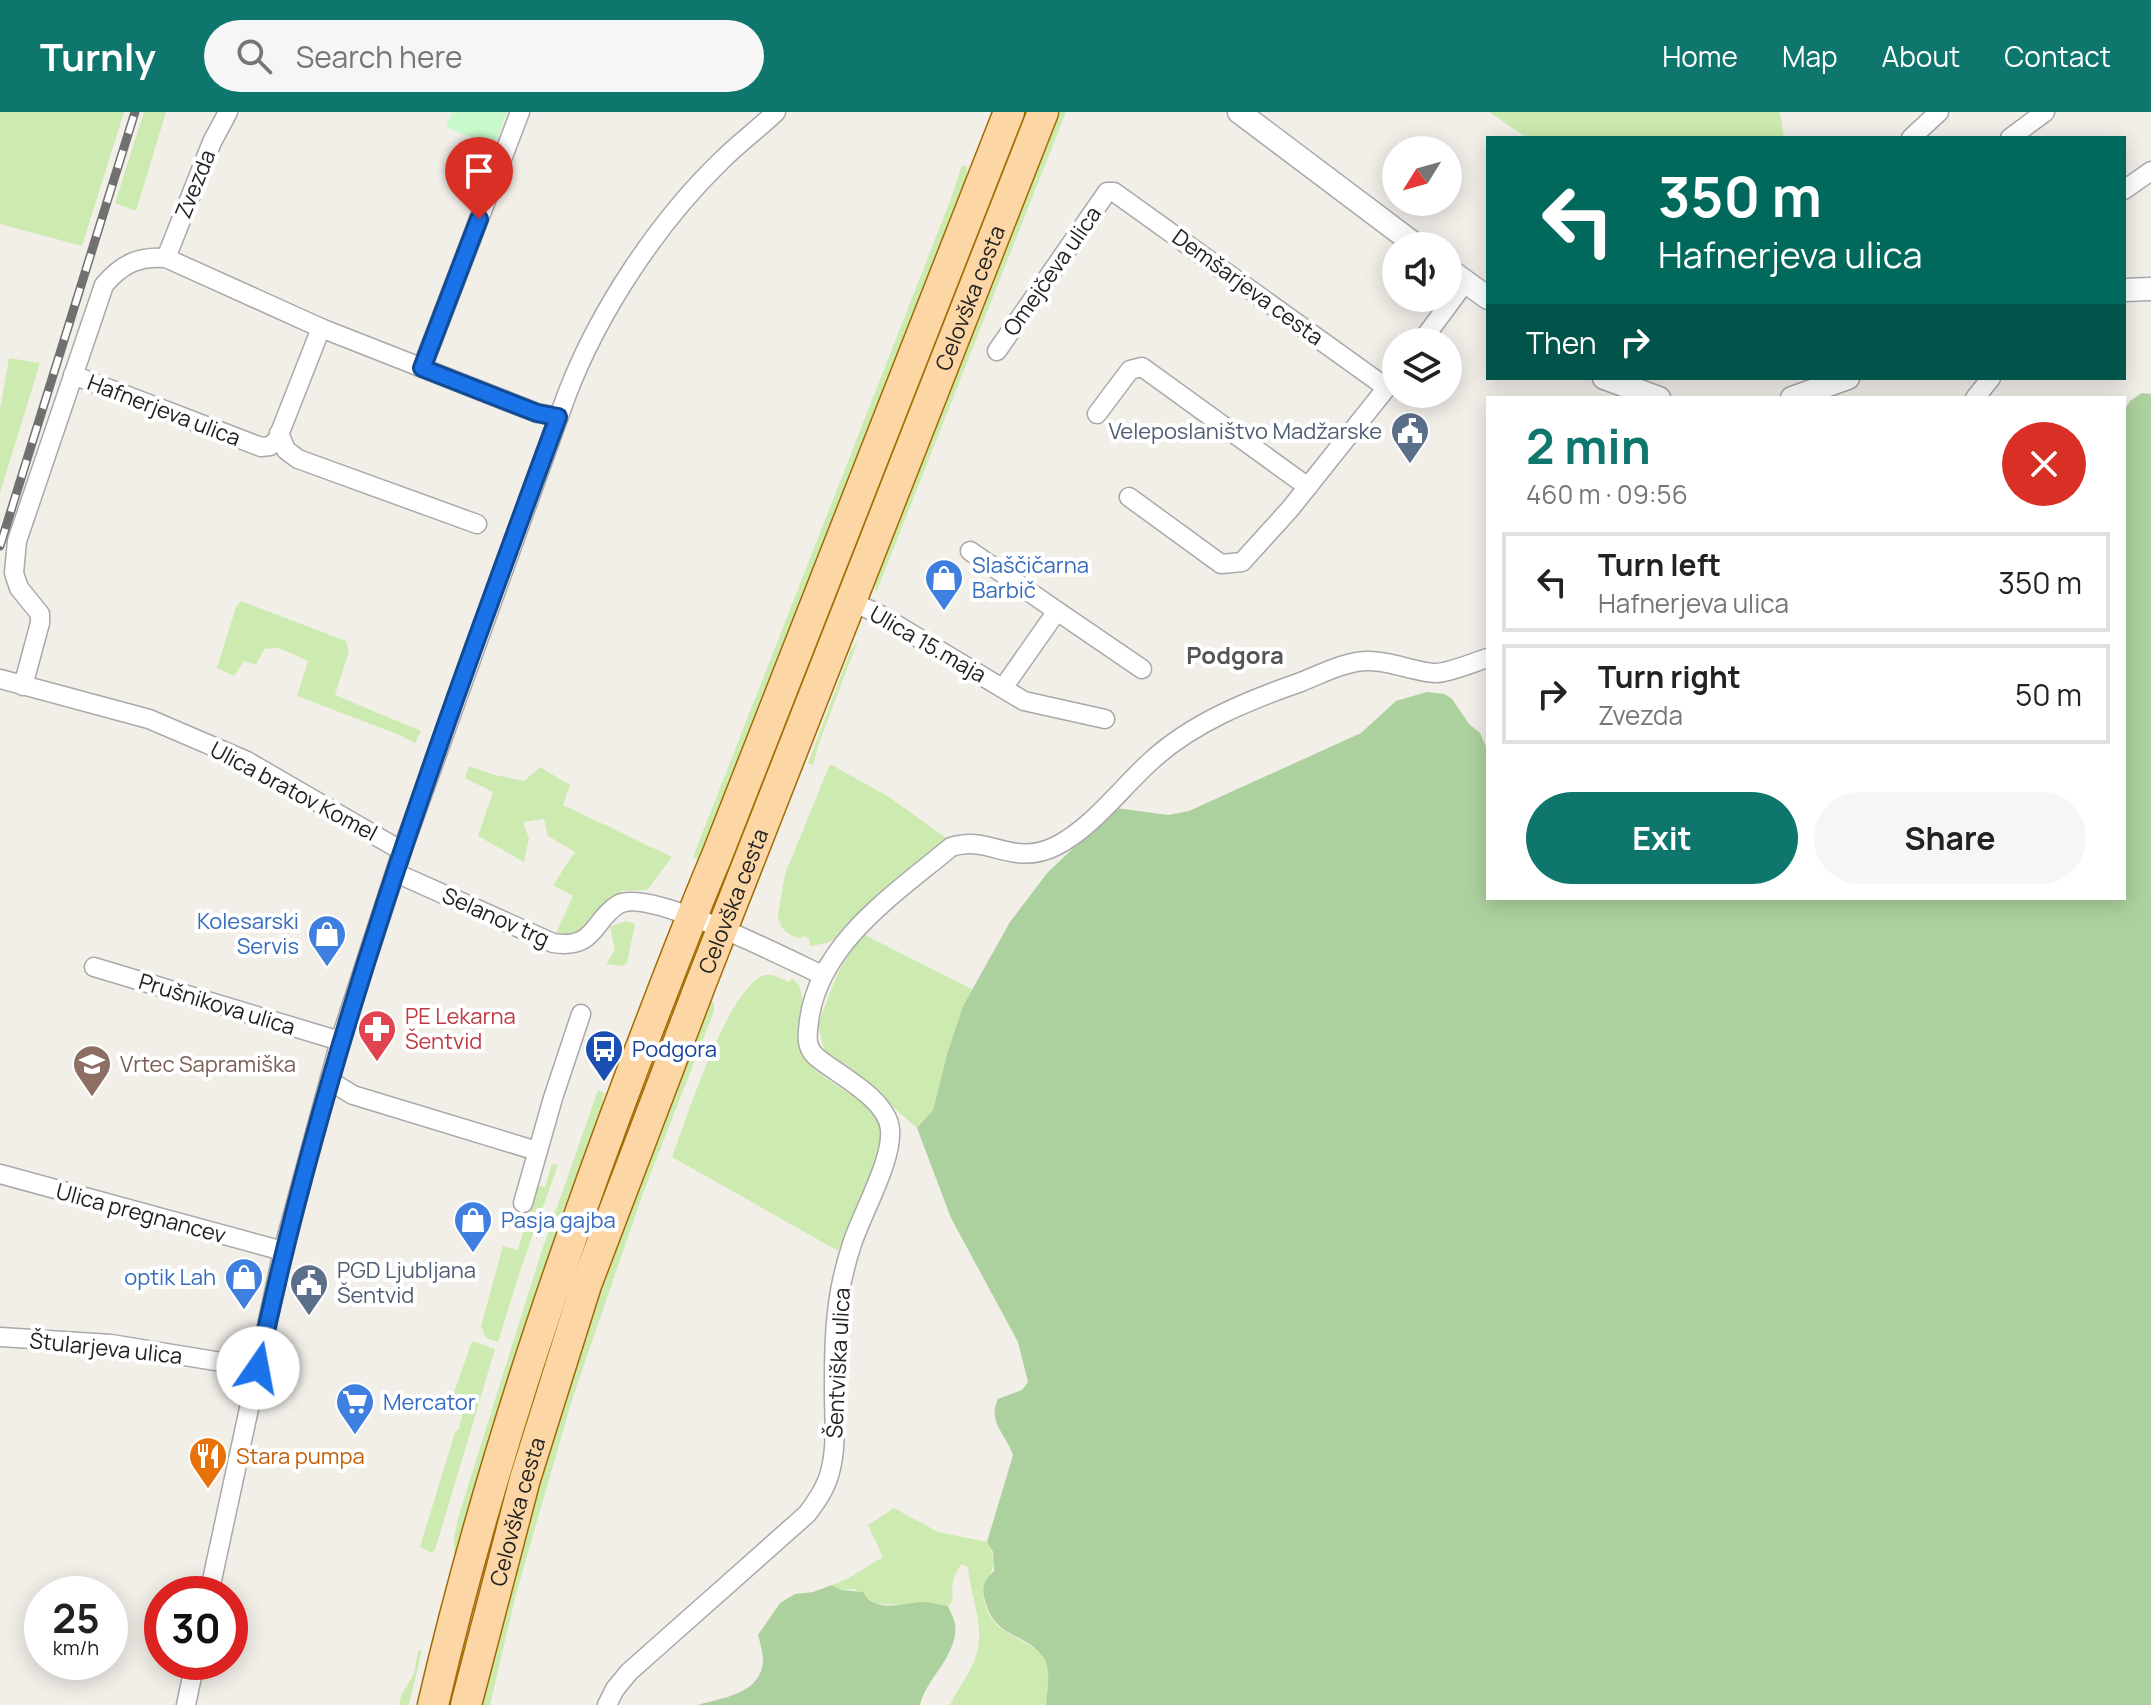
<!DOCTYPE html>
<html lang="en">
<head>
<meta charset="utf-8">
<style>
	body { margin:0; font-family:Manrope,sans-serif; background:#f6f6f6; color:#222; height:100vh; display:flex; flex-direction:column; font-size:30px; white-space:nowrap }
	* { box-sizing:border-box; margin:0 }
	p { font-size:26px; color:#767676 }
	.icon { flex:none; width:44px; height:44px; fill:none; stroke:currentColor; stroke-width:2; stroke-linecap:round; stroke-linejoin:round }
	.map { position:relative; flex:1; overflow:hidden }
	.details { position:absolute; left:1486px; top:284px; width:640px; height:504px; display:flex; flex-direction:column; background:#fff; border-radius:0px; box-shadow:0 4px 20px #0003 }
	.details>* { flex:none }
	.banner { position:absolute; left:1486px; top:24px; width:640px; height:244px; border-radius:0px; box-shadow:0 4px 20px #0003; background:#00695c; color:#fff; overflow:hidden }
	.needle { width:52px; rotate:233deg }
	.controls { position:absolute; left:1382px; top:24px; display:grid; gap:16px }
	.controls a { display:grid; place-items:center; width:80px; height:80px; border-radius:50%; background:#fff; box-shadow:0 4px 20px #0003; font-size:40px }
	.speed { position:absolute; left:24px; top:1464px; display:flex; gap:16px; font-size:40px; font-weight:700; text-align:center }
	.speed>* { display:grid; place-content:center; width:104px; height:104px; border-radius:50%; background:#fff; box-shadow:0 4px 20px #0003; line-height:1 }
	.speed small { font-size:20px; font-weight:400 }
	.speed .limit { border:12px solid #d22; background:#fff; color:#111 }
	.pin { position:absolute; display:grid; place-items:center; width:68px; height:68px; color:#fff; margin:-82px -34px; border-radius:50% 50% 50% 0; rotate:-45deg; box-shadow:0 0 8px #0007 }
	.pin .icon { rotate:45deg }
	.me { position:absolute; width:88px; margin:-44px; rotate:12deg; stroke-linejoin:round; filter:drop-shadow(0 0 6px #0008) }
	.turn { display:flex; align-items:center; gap:28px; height:168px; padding:0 40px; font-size:36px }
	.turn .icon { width:104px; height:104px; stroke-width:2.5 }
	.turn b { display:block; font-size:56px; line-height:68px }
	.then { display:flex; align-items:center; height:76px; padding:0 40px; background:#0003; gap:16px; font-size:30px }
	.round { display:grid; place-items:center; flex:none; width:84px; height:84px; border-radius:42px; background:#f6f6f6 }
	.head { display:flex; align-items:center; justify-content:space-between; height:136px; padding:0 40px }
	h1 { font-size:48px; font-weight:700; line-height:60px; color:#0f766e }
	.action { display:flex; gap:16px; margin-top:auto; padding:16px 40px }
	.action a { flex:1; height:92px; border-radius:48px; background:#0f766e; color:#fff; font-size:32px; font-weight:700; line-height:92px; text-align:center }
	.action a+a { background:#f6f6f6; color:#222 }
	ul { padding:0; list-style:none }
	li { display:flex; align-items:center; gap:24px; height:100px; margin:0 16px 12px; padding:0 24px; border:4px solid #e0e0e0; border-radius:0px }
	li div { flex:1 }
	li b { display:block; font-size:30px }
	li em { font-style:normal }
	header { display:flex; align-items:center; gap:48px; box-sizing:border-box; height:112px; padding:0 40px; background:#0f766e; color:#fff }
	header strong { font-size:38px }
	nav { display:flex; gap:44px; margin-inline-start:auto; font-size:28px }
	.search { width:560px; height:72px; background:#f6f6f6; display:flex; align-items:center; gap:20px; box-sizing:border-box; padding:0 28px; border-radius:44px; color:#767676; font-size:30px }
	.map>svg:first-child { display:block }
	.grass { fill:#cdebb0 }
	.forest { fill:#add19e }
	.park { fill:#c8facc }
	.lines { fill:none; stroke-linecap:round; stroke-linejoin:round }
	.minor-casing { stroke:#a9a9a9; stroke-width:21 }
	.tertiary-casing { stroke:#a9a9a9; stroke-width:25 }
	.primary-casing { stroke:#a06b00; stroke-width:33 }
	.minor { stroke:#fff; stroke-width:18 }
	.tertiary { stroke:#fff; stroke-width:22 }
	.primary { stroke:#fcd6a4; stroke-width:30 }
	.rail-casing { stroke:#707070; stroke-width:9 }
	.rail { stroke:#fff; stroke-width:6; stroke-dasharray:18; stroke-linecap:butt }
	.route-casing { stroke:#114b97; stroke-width:20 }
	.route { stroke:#1a73e8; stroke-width:14 }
	.labels { text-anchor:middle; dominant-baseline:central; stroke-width:8; stroke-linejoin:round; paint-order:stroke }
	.street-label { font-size:22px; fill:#222; stroke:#fff }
	.service-label { font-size:22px; fill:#4e5e75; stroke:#fff; text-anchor:end }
	.shop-label { font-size:22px; fill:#366cbe; stroke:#fff; text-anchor:start }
	.health-label { font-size:22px; fill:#be3a42; stroke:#fff; text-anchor:start }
	.transit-label { font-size:22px; fill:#164399; stroke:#fff; text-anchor:start }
	.education-label { font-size:22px; fill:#785e54; stroke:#fff; text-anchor:start }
	.food-label { font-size:22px; fill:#c56008; stroke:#fff; text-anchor:start }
	.neighbourhood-label { font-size:24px; font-weight:bold; fill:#555; stroke:#fff }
</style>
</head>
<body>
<header>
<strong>Turnly</strong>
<div class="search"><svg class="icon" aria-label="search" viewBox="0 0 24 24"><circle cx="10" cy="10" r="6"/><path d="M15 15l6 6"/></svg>Search here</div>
<nav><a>Home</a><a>Map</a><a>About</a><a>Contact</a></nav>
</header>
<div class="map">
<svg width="2151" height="1593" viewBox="0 0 2151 1593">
	<rect width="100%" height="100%" fill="#f2efe9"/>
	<g class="grass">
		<path d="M0 0H124L82 134 0 112Z"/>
		<path d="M144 0H166L136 99 115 91Z"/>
		<path d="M1054 0H1066L876 481 873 458Z"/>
		<path d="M1489 0H1780L1784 26H1527Z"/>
		<path d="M962 53 967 55 965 79 704 749 693 745 950 89Z"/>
		<path d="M9 246 40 251 0 381V297Z"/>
		<path d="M241 489 346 529 349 539 335 583 421 619 415 631 397 622 297 584 308 549 279 536 264 537 256 553 244 549 234 564 217 556 236 495Z"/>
		<path d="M858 528 818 634 813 653 808 651 850 540Z"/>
		<path d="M830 652 889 685 952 730 840 823 827 831 810 834 809 826 802 824 801 827C788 823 779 817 778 803L785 762Z"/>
		<path d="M469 654 495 663 524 669 540 655 570 673 563 693 672 745 647 778 621 779 580 820 572 824 555 823 573 784 553 773 575 740 548 724 544 707 523 710 529 726 524 750 478 724 493 680 465 666Z"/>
		<path d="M626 809 635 812 627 851 622 854 606 852 615 838 610 815Z"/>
		<path d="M863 822 972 877 963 894 947 942 933 998 917 1016 853 960 825 940 818 913C830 881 840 848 863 822Z"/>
		<path d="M764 863H773L789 870 792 866C815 886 790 909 799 934 805 952 820 963 836 973 850 983 870 992 879 1008 895 1035 852 1111 838 1139L672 1045C687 1006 727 877 764 863Z"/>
		<path d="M706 887 714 890V899L642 1084 572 1288 516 1482 490 1593H480L561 1284Z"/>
		<path d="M598 978 604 981 600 1007 461 1444 454 1442V1427L458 1406 541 1141Z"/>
		<path d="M552 1052 558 1053 522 1153 498 1230 486 1226 481 1214 503 1134 518 1138 537 1073 545 1075Z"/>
		<path d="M472 1229 495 1237 435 1438 431 1441 420 1435 455 1320 459 1317 463 1299 448 1298Z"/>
		<path d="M894 1396 938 1420 987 1430C1008 1465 969 1466 990 1504 1003 1528 1041 1528 1048 1556 1050 1567 1047 1582 1046 1593H950C959 1574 974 1557 978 1536 983 1509 970 1482 968 1455L962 1452C952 1463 951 1475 953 1489L948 1494 921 1490 912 1493 876 1492 855 1477 840 1478 832 1473 849 1466 883 1445 868 1413Z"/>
		<path d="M422 1538 409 1593H399L401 1584 414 1561 418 1539Z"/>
	</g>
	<g class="forest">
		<path d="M2142 281 2151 282V1593H1046C1047 1578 1052 1558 1043 1545 1025 1520 997 1527 986 1492 981 1477 983 1469 994 1459L993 1440 987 1430 1013 1343C1006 1322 987 1310 998 1287L1022 1278 1028 1270 1018 1230 951 1106 917 1016 933 998 947 942 963 894 1010 810 1048 760 1116 696 1168 703 1189 699 1361 621 1396 589 1427 580 1445 582 1452 587 1469 612 1480 621 1488 639V786H2124V298L2130 289Z"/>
		<path d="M832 1473 841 1478 863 1480C875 1502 903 1491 922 1490 930 1490 940 1493 948 1494 950 1499 954 1506 955 1512 959 1543 926 1566 920 1593H697C722 1586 761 1582 763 1549 763 1541 760 1530 758 1523L780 1491 795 1482 813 1480Z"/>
	</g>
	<path class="park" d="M452 0H507L494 34 446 15Z"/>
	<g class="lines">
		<defs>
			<g id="minor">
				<path d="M1911 26 1939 0"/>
				<path d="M2010 26 2045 0"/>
				<path d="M2124 78 2151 59"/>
				<path d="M166 146 212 30 228 0"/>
				<path d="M1421 230 1466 169"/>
				<path d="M997 239 1107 80H1114L1387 276"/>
				<path d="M422 256 520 0"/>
				<path d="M73 263 261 335 270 334 277 328 321 216"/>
				<path d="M1975 286 1991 266"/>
				<path d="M1097 302 1130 258 1142 255 1308 375"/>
				<path d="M279 321 286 338 298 347 477 412"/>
				<path d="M1129 385 1221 452 1242 450 1290 397 1396 264"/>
				<path d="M970 439 1057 499 1003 576"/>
				<path d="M851 490 875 500 1024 589 1105 607"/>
				<path d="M1057 499 1142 557"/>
				<path d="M0 567 149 607 247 649 402 739"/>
				<path d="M23 574 40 511V502L19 476 14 461 17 429 104 173C122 152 138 144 166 146L321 216 537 301 558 305"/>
				<path d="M396 761 553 831C596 838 593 807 619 792 650 776 788 847 822 863"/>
				<path d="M94 855 340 929"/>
				<path d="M330 969 353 983 537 1039"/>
				<path d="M0 1062 283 1139"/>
				<path d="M523 1091 553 986 581 902"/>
				<path d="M0 1225 111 1232 258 1256"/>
				<path d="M209 1482 283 1139 340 929 402 739 567 282C599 199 657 111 721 49 738 32 758 17 776 0"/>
				<path d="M186 1593 195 1550"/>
				<path d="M607 1593 615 1577 629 1560 807 1402C817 1389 826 1376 830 1360 837 1335 834 1306 834 1281 834 1247 834 1212 840 1179 843 1163 847 1147 852 1132 862 1101 893 1048 890 1017 887 987 840 964 819 947 805 937 807 924 809 909 819 831 895 782 951 735 989 722 1012 756 1056 734 1093 715 1121 676 1151 649 1192 611 1249 588 1301 570 1321 562 1348 548 1370 549 1391 549 1418 561 1436 561 1449 561 1474 550 1488 546"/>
			</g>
			<g id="tertiary">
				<path d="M1239 0 1417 134"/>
				<path d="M1448 157 1488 186"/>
				<path d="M2124 178 2151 177"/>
				<path d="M1604 266 1659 286"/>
				<path d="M1792 286 1848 266"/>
			</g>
			<g id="primary">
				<path d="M433 1593C484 1374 555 1163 634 954 661 884 687 814 716 746L1009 0"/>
				<path id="s1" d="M466 1593 525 1367 586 1173 701 871 1043 0"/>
			</g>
		</defs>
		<use href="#minor" class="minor-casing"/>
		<use href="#tertiary" class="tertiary-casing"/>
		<use href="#primary" class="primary-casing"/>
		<use href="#minor" class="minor"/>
		<use href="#tertiary" class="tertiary"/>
		<use href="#primary" class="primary"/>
		<defs>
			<path id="rail" d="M0 434 135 0"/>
		</defs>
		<use href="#rail" class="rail-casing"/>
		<use href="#rail" class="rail"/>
	</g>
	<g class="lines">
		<defs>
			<path id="route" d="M258 1256C326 930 443 617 558 305L537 301 422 256 479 107"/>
		</defs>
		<use href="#route" class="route-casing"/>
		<use href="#route" class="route"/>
	</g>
	<defs>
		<symbol id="civic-pin" viewBox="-11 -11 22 30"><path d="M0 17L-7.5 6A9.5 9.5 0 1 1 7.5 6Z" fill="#5c6f8a" stroke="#fff"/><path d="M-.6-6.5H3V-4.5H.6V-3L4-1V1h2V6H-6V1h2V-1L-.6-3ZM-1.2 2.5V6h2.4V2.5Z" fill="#fff"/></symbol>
		<symbol id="shop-pin" viewBox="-11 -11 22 30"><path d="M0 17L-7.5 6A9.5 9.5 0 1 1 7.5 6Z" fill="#3f7fe0" stroke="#fff"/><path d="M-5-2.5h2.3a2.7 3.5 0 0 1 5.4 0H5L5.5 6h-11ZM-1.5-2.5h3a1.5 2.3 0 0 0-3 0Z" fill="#fff"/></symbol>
		<symbol id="pharmacy-pin" viewBox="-11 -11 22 30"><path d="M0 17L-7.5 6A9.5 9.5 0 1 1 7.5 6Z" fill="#e0444e" stroke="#fff"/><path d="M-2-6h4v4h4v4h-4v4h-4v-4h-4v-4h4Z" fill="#fff"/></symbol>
		<symbol id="bus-pin" viewBox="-11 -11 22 30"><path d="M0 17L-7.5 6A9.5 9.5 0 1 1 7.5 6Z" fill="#1a4fb4" stroke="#fff"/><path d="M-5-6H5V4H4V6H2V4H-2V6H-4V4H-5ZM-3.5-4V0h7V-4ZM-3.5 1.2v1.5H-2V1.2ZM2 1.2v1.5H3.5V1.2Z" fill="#fff"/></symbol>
		<symbol id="school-pin" viewBox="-11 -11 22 30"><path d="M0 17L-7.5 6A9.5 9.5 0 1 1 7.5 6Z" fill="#8d6e63" stroke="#fff"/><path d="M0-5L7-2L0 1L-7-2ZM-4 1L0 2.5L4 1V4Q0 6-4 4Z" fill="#fff"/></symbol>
		<symbol id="supermarket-pin" viewBox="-11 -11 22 30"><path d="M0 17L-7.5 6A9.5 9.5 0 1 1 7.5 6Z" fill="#3f7fe0" stroke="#fff"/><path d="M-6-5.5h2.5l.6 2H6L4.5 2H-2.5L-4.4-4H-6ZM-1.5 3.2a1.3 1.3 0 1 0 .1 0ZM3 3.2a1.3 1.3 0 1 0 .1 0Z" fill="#fff"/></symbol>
		<symbol id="restaurant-pin" viewBox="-11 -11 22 30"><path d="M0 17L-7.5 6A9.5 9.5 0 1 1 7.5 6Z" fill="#e8710a" stroke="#fff"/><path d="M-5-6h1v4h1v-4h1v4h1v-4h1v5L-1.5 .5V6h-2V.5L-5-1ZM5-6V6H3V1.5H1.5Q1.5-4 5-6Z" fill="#fff"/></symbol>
	</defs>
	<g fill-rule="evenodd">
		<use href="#civic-pin" x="1388" y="297" width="44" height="60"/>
		<use href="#shop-pin" x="922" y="444" width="44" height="60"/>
		<use href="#shop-pin" x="305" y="800" width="44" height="60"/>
		<use href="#pharmacy-pin" x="355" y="895" width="44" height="60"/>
		<use href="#bus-pin" x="582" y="915" width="44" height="60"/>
		<use href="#school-pin" x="70" y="930" width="44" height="60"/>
		<use href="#shop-pin" x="451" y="1086" width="44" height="60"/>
		<use href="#shop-pin" x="222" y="1143" width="44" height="60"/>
		<use href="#civic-pin" x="287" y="1149" width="44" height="60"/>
		<use href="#supermarket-pin" x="333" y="1268" width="44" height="60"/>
		<use href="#restaurant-pin" x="186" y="1322" width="44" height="60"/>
	</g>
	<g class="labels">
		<g class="street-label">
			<text transform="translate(195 72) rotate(-68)">Zvezda</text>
			<text transform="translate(1052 159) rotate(-55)">Omejčeva ulica</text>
			<text transform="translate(1248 175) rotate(36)">Demšarjeva cesta</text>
			<text stroke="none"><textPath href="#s1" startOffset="1496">Celovška cesta</textPath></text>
			<text transform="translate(164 298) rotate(21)">Hafnerjeva ulica</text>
			<text transform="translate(928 532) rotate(30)">Ulica 15.maja</text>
			<text transform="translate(294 679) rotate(28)">Ulica bratov Komel</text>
			<text stroke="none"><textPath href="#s1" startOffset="848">Celovška cesta</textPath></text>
			<text transform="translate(496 805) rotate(24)">Selanov trg</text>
			<text transform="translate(217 892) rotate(17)">Prušnikova ulica</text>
			<text transform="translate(141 1101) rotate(15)">Ulica pregnancev</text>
			<text transform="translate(106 1236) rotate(6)">Štularjeva ulica</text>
			<text transform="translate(838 1251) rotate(-87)">Šentviška ulica</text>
			<text stroke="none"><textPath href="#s1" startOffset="200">Celovška cesta</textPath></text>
		</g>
		<g class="service-label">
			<text x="1382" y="319">Veleposlaništvo Madžarske</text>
			<text x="337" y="1158" text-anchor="start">PGD Ljubljana<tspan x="337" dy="25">Šentvid</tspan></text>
		</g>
		<g class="shop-label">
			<text x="972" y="453">Slaščičarna<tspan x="972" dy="25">Barbič</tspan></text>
			<text x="299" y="809" text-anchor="end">Kolesarski<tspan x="299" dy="25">Servis</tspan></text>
			<text x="501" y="1108">Pasja gajba</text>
			<text x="216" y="1165" text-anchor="end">optik Lah</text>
			<text x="383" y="1290">Mercator</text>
		</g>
		<g class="health-label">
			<text x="405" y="904">PE Lekarna<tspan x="405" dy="25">Šentvid</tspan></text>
		</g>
		<g class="transit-label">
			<text x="632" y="937">Podgora</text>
		</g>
		<g class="education-label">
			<text x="120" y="952">Vrtec Sapramiška</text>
		</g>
		<g class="food-label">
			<text x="236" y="1344">Stara pumpa</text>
		</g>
		<g class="neighbourhood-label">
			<text x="1235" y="542">Podgora</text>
		</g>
	</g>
</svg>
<div class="controls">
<a><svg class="needle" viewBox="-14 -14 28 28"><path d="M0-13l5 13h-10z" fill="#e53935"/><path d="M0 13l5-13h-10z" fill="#767676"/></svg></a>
<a><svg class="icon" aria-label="sound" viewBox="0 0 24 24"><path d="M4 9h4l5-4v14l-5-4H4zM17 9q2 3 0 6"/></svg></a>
<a><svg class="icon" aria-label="layers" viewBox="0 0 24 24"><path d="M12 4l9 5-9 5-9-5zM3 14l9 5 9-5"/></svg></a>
</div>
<div class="speed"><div>25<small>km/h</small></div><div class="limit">30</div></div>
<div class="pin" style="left:479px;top:107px;background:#d93025"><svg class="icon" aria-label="arrive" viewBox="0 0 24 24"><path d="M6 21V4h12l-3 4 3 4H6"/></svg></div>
<svg class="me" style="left:258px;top:1256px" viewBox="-20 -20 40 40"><circle r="19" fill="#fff"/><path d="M0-13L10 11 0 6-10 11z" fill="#1a73e8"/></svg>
<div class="banner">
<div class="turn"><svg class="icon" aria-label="left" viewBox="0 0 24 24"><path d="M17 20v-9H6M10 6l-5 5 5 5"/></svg><div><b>350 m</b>Hafnerjeva ulica</div></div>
<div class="then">Then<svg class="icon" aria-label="right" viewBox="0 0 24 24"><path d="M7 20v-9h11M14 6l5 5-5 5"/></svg></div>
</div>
<section class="details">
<div class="head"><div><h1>2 min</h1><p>460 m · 09:56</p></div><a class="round" style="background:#d93025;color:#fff"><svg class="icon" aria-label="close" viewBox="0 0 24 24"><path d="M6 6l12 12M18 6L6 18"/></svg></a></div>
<ul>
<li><svg class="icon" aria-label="left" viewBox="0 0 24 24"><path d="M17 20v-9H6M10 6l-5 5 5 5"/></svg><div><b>Turn left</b><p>Hafnerjeva ulica</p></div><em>350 m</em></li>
<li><svg class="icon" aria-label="right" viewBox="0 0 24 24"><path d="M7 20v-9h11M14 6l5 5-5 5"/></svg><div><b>Turn right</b><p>Zvezda</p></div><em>50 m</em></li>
</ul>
<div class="action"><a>Exit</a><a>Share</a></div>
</section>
</div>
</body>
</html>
